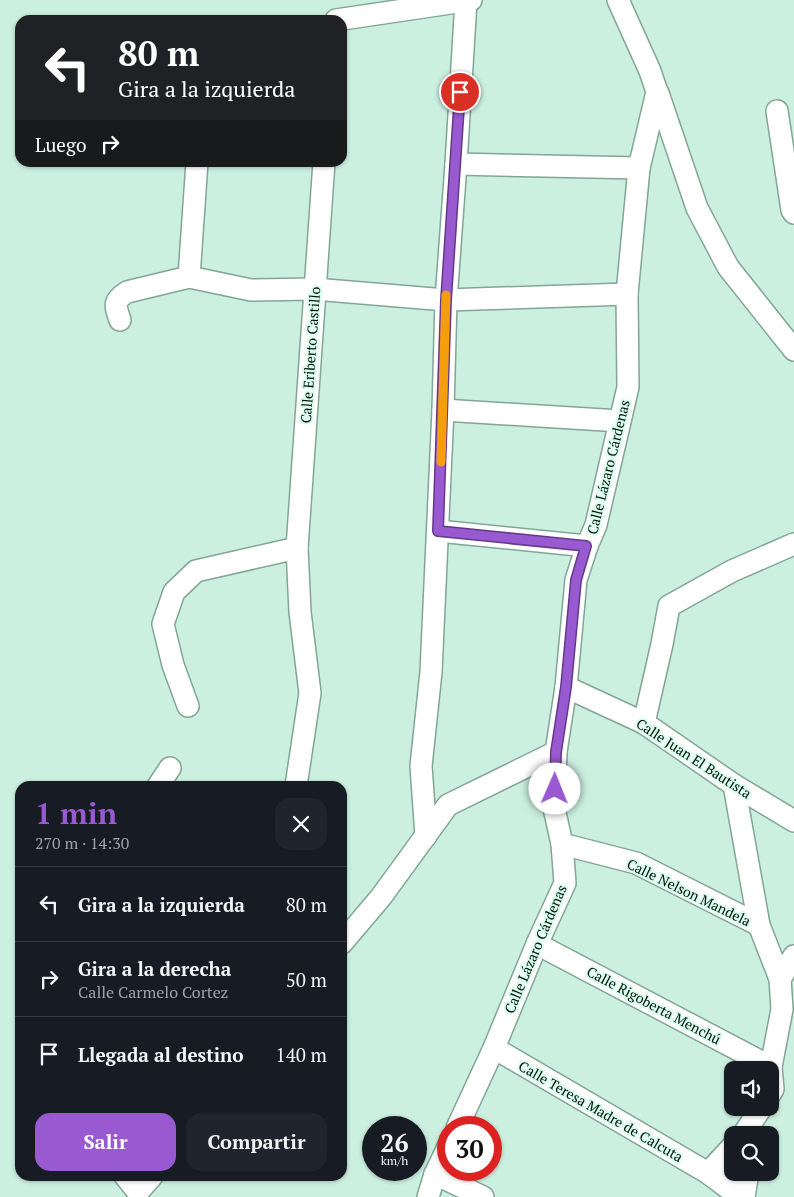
<!DOCTYPE html>
<html lang="es">
<head>
<meta charset="utf-8">
<style>
	body { margin:0; font-family:"PT Serif",serif; background:#20242c; color:#f1f3f6; height:100vh; display:flex; flex-direction:column; font-size:19px; white-space:nowrap }
	* { box-sizing:border-box; margin:0 }
	p { font-size:16px; color:#9ea1a6 }
	.icon { flex:none; width:28px; height:28px; fill:none; stroke:currentColor; stroke-width:2; stroke-linecap:round; stroke-linejoin:round }
	.map { position:relative; flex:1; overflow:hidden }
	.side { position:absolute; left:15px; top:781px; width:332px; height:400px; display:flex; flex-direction:column; background:#171b24; border-radius:15px; box-shadow:0 1px 4px #0004 }
	.side>* { flex:none }
	.top-card { position:absolute; left:15px; top:15px; width:332px; height:152px; border-radius:15px; box-shadow:0 1px 4px #0004; background:#202124; color:#fff; overflow:hidden }
	.controls { position:absolute; left:724px; top:1061px; display:grid; gap:10px }
	.controls a { display:grid; place-items:center; width:55px; height:55px; border-radius:10px; background:#171b24; box-shadow:0 1px 4px #0004; font-size:25px }
	.speed { position:absolute; left:362px; top:1116px; display:flex; gap:10px; font-size:25px; font-weight:700; text-align:center }
	.speed>* { display:grid; place-content:center; width:65px; height:65px; border-radius:50%; background:#171b24; box-shadow:0 1px 4px #0004; line-height:1 }
	.speed small { font-size:12px; font-weight:400 }
	.speed .limit { border:8px solid #d22; background:#fff; color:#111 }
	.pin { position:absolute; display:grid; place-items:center; width:42px; height:42px; color:#fff; margin:-21px; border:2px solid #fff; border-radius:50%; box-shadow:0 1px 5px #0007 }
	.me { position:absolute; width:55px; margin:-28px; rotate:1deg; stroke-linejoin:round; filter:drop-shadow(0 0 4px #0008) }
	.turn { display:flex; align-items:center; gap:18px; height:105px; padding:0 20px; font-size:22px }
	.turn .icon { width:65px; height:65px; stroke-width:2.5 }
	.turn b { display:block; font-size:35px; line-height:42px }
	.then { display:flex; align-items:center; height:48px; padding:0 20px; background:#0003; gap:10px; font-size:19px }
	.round { display:grid; place-items:center; flex:none; width:52px; height:52px; border-radius:15px; background:#20242c }
	.summary { display:flex; align-items:center; justify-content:space-between; height:85px; padding:0 20px }
	h1 { font-size:30px; font-weight:700; line-height:38px; color:#995ad1 }
	.primary-button { display:flex; gap:10px; margin-top:auto; padding:10px 20px }
	.primary-button a { flex:1; height:58px; border-radius:15px; background:#995ad1; color:#fff; font-size:20px; font-weight:700; line-height:58px; text-align:center }
	.primary-button a+a { background:#20242c; color:#f1f3f6 }
	ul { padding:0; list-style:none }
	li { display:flex; align-items:center; gap:15px; height:75px; padding:0 20px; border-top:1px solid #363941 }
	li div { flex:1 }
	li b { display:block; font-size:19px }
	li em { font-style:normal }
	.map>svg:first-child { display:block }
	.lines { fill:none; stroke-linecap:round; stroke-linejoin:round }
	.minor-casing { stroke:#82a596; stroke-width:24 }
	.minor { stroke:#fff; stroke-width:21 }
	.route-casing { stroke:#633a88; stroke-width:12 }
	.route { stroke:#995ad1; stroke-width:9 }
	.slow { stroke:#f59e0b; stroke-width:9 }
	.labels { text-anchor:middle; dominant-baseline:central; stroke-width:4; stroke-linejoin:round; paint-order:stroke }
	.street-label { font-size:14px; fill:#04100b; stroke:#d8fded }
</style>
</head>
<body>
<div class="map">
<svg width="794" height="1197" viewBox="0 0 794 1197">
	<rect width="100%" height="100%" fill="#cbf0e0"/>
	<g class="lines">
		<defs>
			<g id="minor">
				<path d="M336 20 471 0"/>
				<path d="M658 93 697 208 728 267 794 350"/>
				<path d="M777 111 792 210 794 213"/>
				<path d="M456 164 639 168"/>
				<path d="M189 277 197 162"/>
				<path d="M120 320C115 305 113 301 127 292L189 277 251 290 314 289 446 300 627 294"/>
				<path d="M443 410 620 421"/>
				<path d="M438 531 587 546"/>
				<path d="M566 687 644 723 734 785 794 821"/>
				<path d="M188 706 173 665 163 624 174 592 196 571 297 548"/>
				<path d="M644 723 662 644 669 606 732 571 794 544"/>
				<path d="M734 785 759 925 780 979 782 1009 771 1067 773 1089 770 1094"/>
				<path d="M158 786 170 768"/>
				<path d="M296 786 310 693 300 612 297 548 324 162"/>
				<path d="M426 836 421 766 431 672 443 410 446 300 456 164 466 1"/>
				<path d="M562 844 636 863 759 925"/>
				<path d="M342 943 381 897 448 805 556 752"/>
				<path d="M537 944 771 1067"/>
				<path d="M780 979 794 956"/>
				<path d="M494 1048 708 1173 740 1197"/>
				<path d="M457 1128 494 1048 537 944 565 883 562 844 554 808 556 752 566 687 576 580 587 546 596 525 628 387 627 294 639 168 657 92 650 71 618 0"/>
				<path d="M743 1135 761 1108"/>
				<path d="M708 1173 732 1147"/>
				<path d="M435 1174 483 1197"/>
				<path d="M125 1176 138 1192 152 1176"/>
				<path d="M428 1197 435 1174 449 1145"/>
				<path d="M744 1197 748 1172"/>
			</g>
		</defs>
		<use href="#minor" class="minor-casing"/>
		<use href="#minor" class="minor"/>
	</g>
	<g class="lines">
		<defs>
			<path id="route" d="M460 92 446 300 438 531 586 546 576 580 566 687 556 752 555 789"/>
		</defs>
		<use href="#route" class="route-casing"/>
		<use href="#route" class="route"/>
		<path class="slow" d="M441 462 446 295"/>
	</g>
	<g class="labels">
		<g class="street-label">
			<text transform="translate(310 355) rotate(-86)">Calle Eriberto Castillo</text>
			<text transform="translate(608 467) rotate(-76)">Calle Lázaro Cárdenas</text>
			<text transform="translate(694 758) rotate(33)">Calle Juan El Bautista</text>
			<text transform="translate(689 892) rotate(26)">Calle Nelson Mandela</text>
			<text transform="translate(535 949) rotate(-67)">Calle Lázaro Cárdenas</text>
			<text transform="translate(654 1005) rotate(28)">Calle Rigoberta Menchú</text>
			<text transform="translate(601 1111) rotate(30)">Calle Teresa Madre de Calcuta</text>
		</g>
	</g>
</svg>
<div class="controls">
<a><svg class="icon" aria-label="sound" viewBox="0 0 24 24"><path d="M4 9h4l5-4v14l-5-4H4zM17 9q2 3 0 6"/></svg></a>
<a><svg class="icon" aria-label="search" viewBox="0 0 24 24"><circle cx="10" cy="10" r="6"/><path d="M15 15l6 6"/></svg></a>
</div>
<div class="speed"><div>26<small>km/h</small></div><div class="limit">30</div></div>
<div class="pin" style="left:460px;top:92px;background:#d93025"><svg class="icon" aria-label="arrive" viewBox="0 0 24 24"><path d="M6 21V4h12l-3 4 3 4H6"/></svg></div>
<svg class="me" style="left:555px;top:789px" viewBox="-20 -20 40 40"><circle r="19" fill="#fff"/><path d="M0-13L10 11 0 6-10 11z" fill="#995ad1"/></svg>
<div class="top-card">
<div class="turn"><svg class="icon" aria-label="left" viewBox="0 0 24 24"><path d="M17 20v-9H6M10 6l-5 5 5 5"/></svg><div><b>80 m</b>Gira a la izquierda</div></div>
<div class="then">Luego<svg class="icon" aria-label="right" viewBox="0 0 24 24"><path d="M7 20v-9h11M14 6l5 5-5 5"/></svg></div>
</div>
<section class="side">
<div class="summary"><div><h1>1 min</h1><p>270 m · 14:30</p></div><a class="round"><svg class="icon" aria-label="close" viewBox="0 0 24 24"><path d="M6 6l12 12M18 6L6 18"/></svg></a></div>
<ul>
<li><svg class="icon" aria-label="left" viewBox="0 0 24 24"><path d="M17 20v-9H6M10 6l-5 5 5 5"/></svg><div><b>Gira a la izquierda</b></div><em>80 m</em></li>
<li><svg class="icon" aria-label="right" viewBox="0 0 24 24"><path d="M7 20v-9h11M14 6l5 5-5 5"/></svg><div><b>Gira a la derecha</b><p>Calle Carmelo Cortez</p></div><em>50 m</em></li>
<li><svg class="icon" aria-label="arrive" viewBox="0 0 24 24"><path d="M6 21V4h12l-3 4 3 4H6"/></svg><div><b>Llegada al destino</b></div><em>140 m</em></li>
</ul>
<div class="primary-button"><a>Salir</a><a>Compartir</a></div>
</section>
</div>
</body>
</html>
